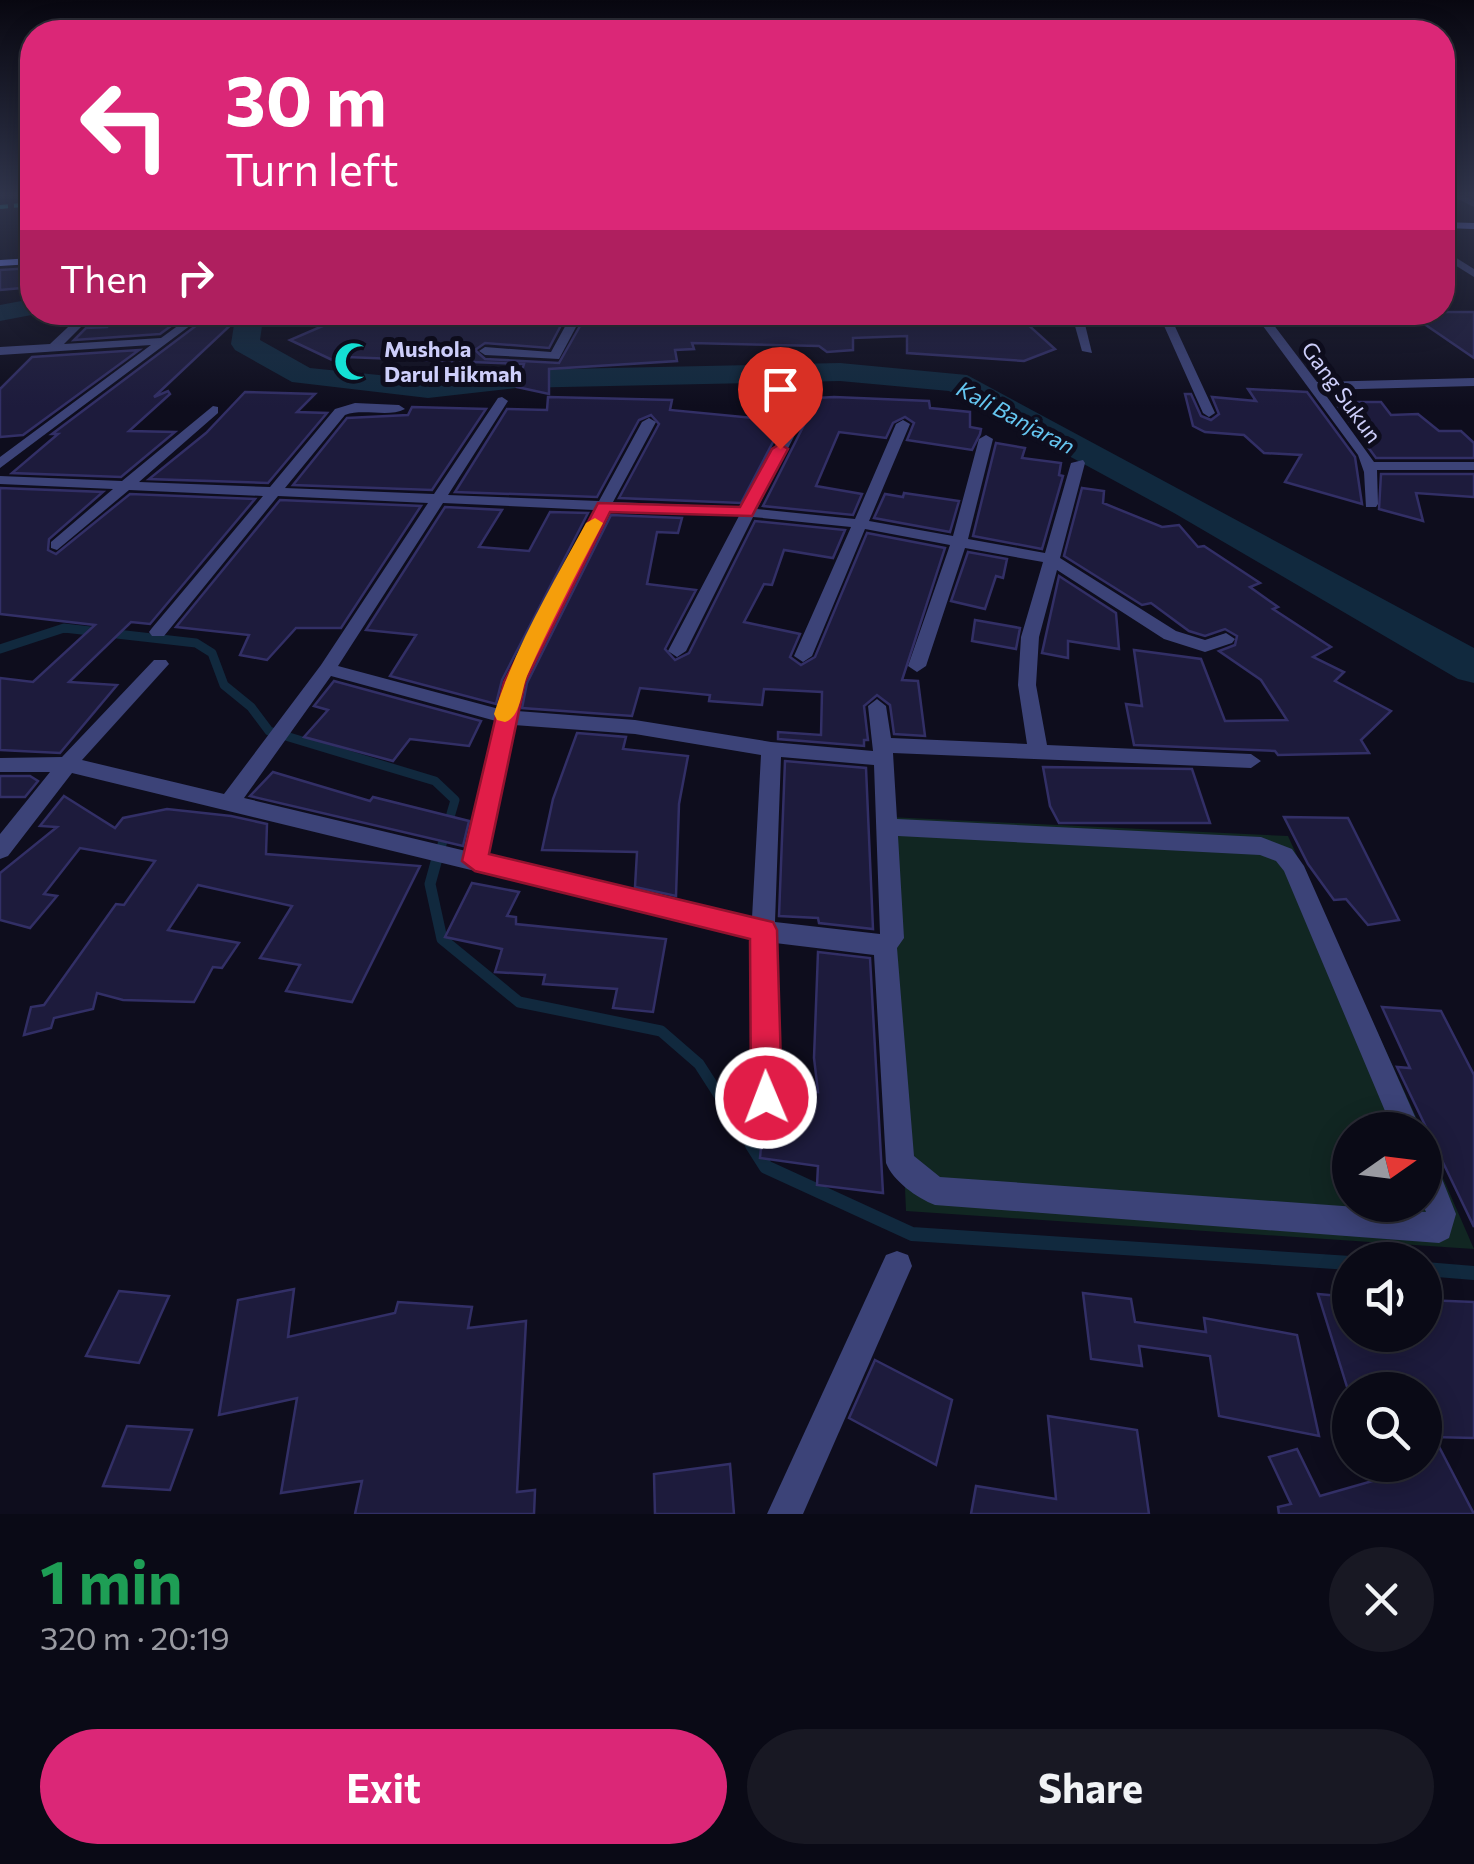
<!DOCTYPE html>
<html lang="en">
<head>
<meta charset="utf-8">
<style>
	body { margin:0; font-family:Commissioner,sans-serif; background:#181823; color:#f1f3f6; height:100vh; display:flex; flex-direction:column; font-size:38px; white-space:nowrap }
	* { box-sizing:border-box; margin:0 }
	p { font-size:32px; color:#999aa1 }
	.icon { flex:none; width:55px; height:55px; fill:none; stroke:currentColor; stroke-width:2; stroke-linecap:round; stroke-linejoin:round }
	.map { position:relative; height:1514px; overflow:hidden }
	.sheet { display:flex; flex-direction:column; background:#0a0a16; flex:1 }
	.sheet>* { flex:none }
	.hud { position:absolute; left:20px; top:20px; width:1435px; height:305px; border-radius:40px; box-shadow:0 5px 25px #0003,0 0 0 2px #2a2b35; background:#db2777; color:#fff; overflow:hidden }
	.needle { width:65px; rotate:76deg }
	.tools { position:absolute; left:1332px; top:1112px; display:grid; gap:20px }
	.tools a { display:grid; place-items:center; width:110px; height:110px; border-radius:50%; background:#0a0a16; box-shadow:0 5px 25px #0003,0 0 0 2px #2a2b35; font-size:50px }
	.pin { position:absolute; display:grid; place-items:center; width:85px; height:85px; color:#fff; margin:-102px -42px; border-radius:50% 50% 50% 0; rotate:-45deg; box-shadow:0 0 10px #0007 }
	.pin .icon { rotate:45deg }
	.me { position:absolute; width:110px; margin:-55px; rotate:359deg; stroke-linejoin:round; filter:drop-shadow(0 0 8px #0008) }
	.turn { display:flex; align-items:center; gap:35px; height:210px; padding:0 40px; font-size:45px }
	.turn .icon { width:130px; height:130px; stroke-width:2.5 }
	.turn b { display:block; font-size:70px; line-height:85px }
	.then { display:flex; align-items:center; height:95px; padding:0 40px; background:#0003; gap:20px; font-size:38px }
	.round { display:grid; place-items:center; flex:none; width:105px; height:105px; border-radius:52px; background:#181823 }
	.headline { display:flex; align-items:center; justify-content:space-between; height:170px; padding:0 40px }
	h1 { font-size:60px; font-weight:700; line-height:75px; color:#1e9e55 }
	.primary-button { display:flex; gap:20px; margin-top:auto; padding:20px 40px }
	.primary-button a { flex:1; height:115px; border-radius:60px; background:#db2777; color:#fff; font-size:40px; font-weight:700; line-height:115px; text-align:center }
	.primary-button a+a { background:#181823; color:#f1f3f6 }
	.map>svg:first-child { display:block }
	.green { fill:#112622 }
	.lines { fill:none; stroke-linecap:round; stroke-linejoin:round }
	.stream-far3 { stroke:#11293e; stroke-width:6 }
	.stream-far2 { stroke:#11293e; stroke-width:9 }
	.stream-far1 { stroke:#11293e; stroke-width:11 }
	.stream { stroke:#11293e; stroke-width:14 }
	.river { fill:#11293e; fill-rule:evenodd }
	.building { fill:#1d1b3c; stroke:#322f66; stroke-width:2.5 }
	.street { fill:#3c4378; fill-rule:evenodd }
	.secondary { fill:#6d7ef2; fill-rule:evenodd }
	.rail { stroke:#14e1d5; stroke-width:4; stroke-dasharray:8 6; stroke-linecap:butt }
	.route { fill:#e11d48; stroke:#92132f; stroke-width:2.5 }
	.slow { fill:#f59e0b }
	.labels { text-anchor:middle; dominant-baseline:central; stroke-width:10; stroke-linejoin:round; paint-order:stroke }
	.far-poi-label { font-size:22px; font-weight:bold; fill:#cecffb; stroke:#0e0d1d; text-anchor:start }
	.far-street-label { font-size:22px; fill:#cecffb; stroke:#0e0d1d }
	.far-water-label { font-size:22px; font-style:italic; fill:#65c6f1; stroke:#0e0d1d }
</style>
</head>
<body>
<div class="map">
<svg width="1474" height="1514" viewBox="0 0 1474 1514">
	<rect width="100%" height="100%" fill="#0e0d1d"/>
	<path class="green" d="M889 817 1288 836 1422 1130H1350V1205H1425V1137L1474 1249 906 1211Z"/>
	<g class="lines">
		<path class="stream-far3" d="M59 630H79"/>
		<path class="stream-far2" d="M0 649 64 628 196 643 212 653 224 685 251 707 269 731 435 781 455 800 438 858"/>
		<path class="stream-far1" d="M438 855 430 884 442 939 519 1002 661 1031 699 1064 753 1148"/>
		<g class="stream">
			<path d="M752 1145 766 1167 912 1234 1350 1263"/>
			<path d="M1425 1269 1474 1273"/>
		</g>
		<g class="river">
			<path d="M32 299V312L42 313 0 321V305Z"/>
			<path d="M236 312H264L260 340 310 368 428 380 516 370 840 363 967 375 1474 648V683L1458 679 1174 513 949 391 840 381 516 388 428 398 292 382 235 350 231 344Z"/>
		</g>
	</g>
	<g class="building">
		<path d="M32 268V287L0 290V270Z"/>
		<path d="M204 312 236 320 154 397 168 391 170 394 129 431 175 432 121 477 12 473 58 434H52L205 319Z"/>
		<path d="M306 312H568L549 348 485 343 475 350 485 359 559 363 588 312 1015 313 1055 349 1024 361 907 353V336L853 338V350L827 352 819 346 692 343 694 349 675 350 677 361 549 369V394L517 387 524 364 346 357 345 366 290 340 325 325 305 320Z"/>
		<path d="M1409 312H1474V358L1417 319H1420Z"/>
		<path d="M186 315 160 334 74 340 86 328 107 327 116 317Z"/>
		<path d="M139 350 23 435 0 437V389L32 357Z"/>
		<path d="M1248 389 1307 392 1355 457 1362 504 1285 482 1301 455 1264 453 1244 435 1205 432 1193 426 1185 394H1191L1201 416 1211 420 1219 414 1212 397 1256 401Z"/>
		<path d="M245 392 315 394 297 412 327 413 268 483 149 479 206 433Z"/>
		<path d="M548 397 672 400 670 410 784 421 741 503 619 498 659 424 651 415 639 420 597 497 455 492 507 409 547 410Z"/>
		<path d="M834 397 929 401 930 408 970 412V427L981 429 980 434 972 450 907 440 914 423 905 417 893 423 886 438 839 432 816 486 862 494 853 515 763 506 807 419 798 399Z"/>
		<path d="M1335 402H1381L1391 415 1418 414 1439 431H1461L1474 443V458H1376Z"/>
		<path d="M412 407 486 409 432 490 293 485 347 418 408 415Z"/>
		<path d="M996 443 1025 448 1022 458 1061 463 1059 475 1063 476 1042 549 973 536Z"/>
		<path d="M1381 474H1474V497L1416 493 1423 521 1379 509Z"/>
		<path d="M0 488 103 492 49 539 48 550 56 554 130 494 255 499 150 624 131 622 69 682 117 685 60 753 0 750V678L33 682 95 625 0 614Z"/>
		<path d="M1082 488 1104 491 1103 503 1162 527 1179 525 1198 547 1204 546 1260 583 1250 587 1278 607 1273 609 1331 647 1313 657 1344 672 1335 681 1391 711 1361 740 1369 753 1278 755 1275 751 1134 745 1126 704 1142 706 1134 650 1201 659 1225 721 1287 720 1261 680 1219 651 1235 645 1237 636 1225 629 1205 636 1189 631 1151 603 1142 605 1064 556Z"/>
		<path d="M904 493 959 501 950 532 874 518 885 494 903 497Z"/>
		<path d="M280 500 421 506 341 628H296L267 660 240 655 249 635 176 627Z"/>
		<path d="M445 507 502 510 479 547 529 551 550 512 588 513 502 680 496 704 390 676 416 635 366 630Z"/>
		<path d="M611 515 682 518 678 533 657 532 647 584 696 590 665 649 675 660 689 653 755 521 845 530 833 558 784 550 772 585 764 584 744 622 800 634 790 657 801 665 815 657 867 533 945 548 902 680 918 681 925 736 894 734 890 705 877 695 864 706 868 740H864V746L778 739V732L821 735 822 692 764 689 762 705 709 701 710 695 640 688 632 716 522 708 527 683Z"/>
		<path d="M968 552 1007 559 1003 578 996 576 985 609 951 601Z"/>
		<path d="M1059 576 1116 613 1119 649 1068 641V658L1042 653Z"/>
		<path d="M975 620 1020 628 1016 649 972 641Z"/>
		<path d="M334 681 481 721 469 746 410 739 393 761 304 737 328 710 314 706Z"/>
		<path d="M577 733 626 737 623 749 688 756 679 804 676 896 635 887 637 852 542 850 553 799Z"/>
		<path d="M785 761 866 768 873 929 819 923 818 918 779 916Z"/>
		<path d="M1043 767 1192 769 1210 823H1059L1050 806Z"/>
		<path d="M273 772 370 801 373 797 469 821 463 846 250 796Z"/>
		<path d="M0 776H30L38 781 25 797H0Z"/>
		<path d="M64 796 115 828 123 818 167 809 231 816 267 824 266 854 420 866 352 1002 286 991 300 965 260 958 292 906 198 885 168 930 239 943 222 968 213 967 194 1002 123 1000 97 993 93 1009 54 1018 51 1028 24 1035 31 1007 44 1005 116 904 124 905 155 861 80 848 44 894 57 896 30 928 0 920V873L57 827 40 826Z"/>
		<path d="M1284 817 1348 818 1399 920 1368 925 1346 899 1334 900 1308 864Z"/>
		<path d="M472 883 519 892 507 916 516 917V924L666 939 653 1012 613 1008 617 989 543 984 545 975 495 972 502 949 445 937Z"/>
		<path d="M818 952 870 958 883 1193 817 1185 818 1166 760 1158 764 1117 773 1118 780 1108 782 1088 818 1092 814 1058Z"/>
		<path d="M1382 1007 1441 1011 1474 1075V1227L1397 1067 1410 1068Z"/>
		<path d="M294 1289 288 1337 395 1313 398 1302 472 1307 468 1328 526 1321 517 1492 535 1490 534 1514H355L362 1481 281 1493 297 1398 219 1415 238 1300Z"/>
		<path d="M119 1291 169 1296 139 1363 86 1356Z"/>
		<path d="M1083 1293 1131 1299 1135 1322 1206 1332 1204 1318 1297 1335 1319 1436 1219 1416 1210 1356 1139 1346 1142 1366 1091 1359Z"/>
		<path d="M1318 1294 1350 1297V1335H1425V1300L1474 1302V1438L1434 1437 1474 1514H1279L1278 1507 1291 1504 1269 1457 1297 1449 1320 1496 1425 1466V1390H1348Z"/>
		<path d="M875 1360 952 1400 936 1465 849 1418Z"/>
		<path d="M1048 1416 1137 1430 1149 1514H971L976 1486 1056 1499Z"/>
		<path d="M127 1426 192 1430 170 1490 103 1486Z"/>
		<path d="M730 1464 734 1514H655L654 1474Z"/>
	</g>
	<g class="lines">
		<g class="street">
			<path d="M1450 195H1462L1474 201V207Z"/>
			<path d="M1442 249 1474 269V277L1442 257Z"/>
			<path d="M84 312 94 314 64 344 161 338 194 314 203 316 0 468V457L151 345 0 355V347L50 344Z"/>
			<path d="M573 312H584L559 359 485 355 479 351 485 347 551 352Z"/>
			<path d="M1071 312H1082L1092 353 1082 351Z"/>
			<path d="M1106 312H1164L1258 319 1253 312H1264L1317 382 1474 378V386L1322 390 1374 462H1474V470H1377L1378 504 1376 507H1366L1364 472 1358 455 1263 326 1172 320 1215 413 1209 417 1203 413 1161 319Z"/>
			<path d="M502 397 508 401 448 495 599 501 642 422 649 418 656 422 613 502 743 507 790 417 797 413 804 417 757 509 855 519 896 424 903 420 910 424 869 521 953 536 979 439 986 435 993 439 968 539 1045 553 1071 463 1083 460 1085 463 1060 558 1176 631 1205 640 1226 633 1235 639 1232 643 1205 652 1164 639 1057 570 1039 637 1036 685 1047 745 1251 754 1261 761 1251 768 893 753 897 819 1261 837 1292 849 1304 866 1421 1130H1393L1284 871 1276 861 1260 855 898 836 904 938 897 948 914 1156 940 1177 1426 1212 1423 1205 1425 1157 1435 1161 1456 1214 1449 1238 1439 1243 935 1205C917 1198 893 1181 886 1163L874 955 775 943 779 1098 776 1107 766 1111 756 1107 753 1098 751 938 72 773 8 856 0 859V834L50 772H0V758L62 757 154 660H166L169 664 82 760 224 794 321 665 428 503 278 496 164 636H152L149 632 152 628 263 496 129 490 57 550 51 548V542L113 489 0 484V476L122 481 213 406 218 407V413L139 482 270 487 335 409 355 403 399 405 405 409C388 418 364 408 345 415L285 488 434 494 498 398ZM443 503 594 510 505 682 499 709 338 666ZM609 511 739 516 668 651 677 657 686 651 753 517 851 527 794 656 803 662 812 656 865 529 950 545 908 666 917 672 926 666 965 548 1043 562 1021 637 1018 685 1027 744 891 738 886 706 877 699 868 706 873 751 771 742 635 720 517 711 523 682ZM331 676 496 721 466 851 244 798ZM514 725 635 734 761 755 752 918 487 856ZM781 757 874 765 880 934 775 922Z"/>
			<path d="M897 1251 908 1255 912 1266 803 1514H767L886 1255Z"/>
		</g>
		<g class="secondary">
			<path d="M1442 222 1474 223V229L1442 228Z"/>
			<path d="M32 258V264L0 266V260Z"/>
		</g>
		<path class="rail" d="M0 207 32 204"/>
	</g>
	<linearGradient id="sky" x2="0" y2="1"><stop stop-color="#080710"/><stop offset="0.48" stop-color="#30354c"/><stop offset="1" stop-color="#30354c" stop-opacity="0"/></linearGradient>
	<rect width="1474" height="407" fill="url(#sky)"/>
	<path class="route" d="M780 444 788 449 752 516 610 512 525 682 489 854 773 922 777 930 782 1098 777 1108 766 1113 755 1108 751 1098 750 939 475 871 462 861 504 682 598 503 740 507 772 449Z"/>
	<path class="slow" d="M595 518 603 523C576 574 550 624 527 676 521 691 521 717 505 722L497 720 494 714C515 647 552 585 586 523Z"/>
	<defs>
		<symbol id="mosque-bare" viewBox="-9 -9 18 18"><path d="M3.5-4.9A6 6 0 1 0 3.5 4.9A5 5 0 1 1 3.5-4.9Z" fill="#14e1d5" stroke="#0e0d1d" stroke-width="2.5" paint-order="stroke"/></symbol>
	</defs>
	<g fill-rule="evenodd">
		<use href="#mosque-bare" x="326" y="334" width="55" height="55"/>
	</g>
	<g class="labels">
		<g class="far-poi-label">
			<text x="384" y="348">Mushola<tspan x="384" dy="25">Darul Hikmah</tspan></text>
		</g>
		<g class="far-street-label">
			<text transform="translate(1342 392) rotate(54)">Gang Sukun</text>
		</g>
		<g class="far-water-label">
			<text transform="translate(1016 417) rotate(28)">Kali Banjaran</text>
		</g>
	</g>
</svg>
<div class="tools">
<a><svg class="needle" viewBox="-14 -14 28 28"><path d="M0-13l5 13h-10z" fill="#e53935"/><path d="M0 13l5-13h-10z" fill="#999aa1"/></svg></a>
<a><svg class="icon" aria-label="sound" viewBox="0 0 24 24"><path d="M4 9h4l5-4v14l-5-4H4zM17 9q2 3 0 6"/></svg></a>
<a><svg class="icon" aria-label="search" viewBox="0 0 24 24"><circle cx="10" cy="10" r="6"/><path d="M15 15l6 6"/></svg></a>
</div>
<div class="pin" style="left:780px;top:449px;background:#d93025"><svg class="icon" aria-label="arrive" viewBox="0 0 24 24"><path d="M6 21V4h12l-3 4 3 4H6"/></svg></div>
<svg class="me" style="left:766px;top:1098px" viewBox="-20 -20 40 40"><circle r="17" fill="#e11d48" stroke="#fff" stroke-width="3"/><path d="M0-11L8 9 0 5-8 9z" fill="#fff"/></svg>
<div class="hud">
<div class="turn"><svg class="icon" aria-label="left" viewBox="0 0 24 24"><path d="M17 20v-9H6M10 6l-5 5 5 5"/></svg><div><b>30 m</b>Turn left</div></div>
<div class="then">Then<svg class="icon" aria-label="right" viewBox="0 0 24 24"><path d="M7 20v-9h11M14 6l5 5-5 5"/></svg></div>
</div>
</div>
<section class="sheet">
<div class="headline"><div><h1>1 min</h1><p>320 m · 20:19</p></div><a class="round"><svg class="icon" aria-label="close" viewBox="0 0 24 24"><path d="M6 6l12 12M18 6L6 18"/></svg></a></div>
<div class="primary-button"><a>Exit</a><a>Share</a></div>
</section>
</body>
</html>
